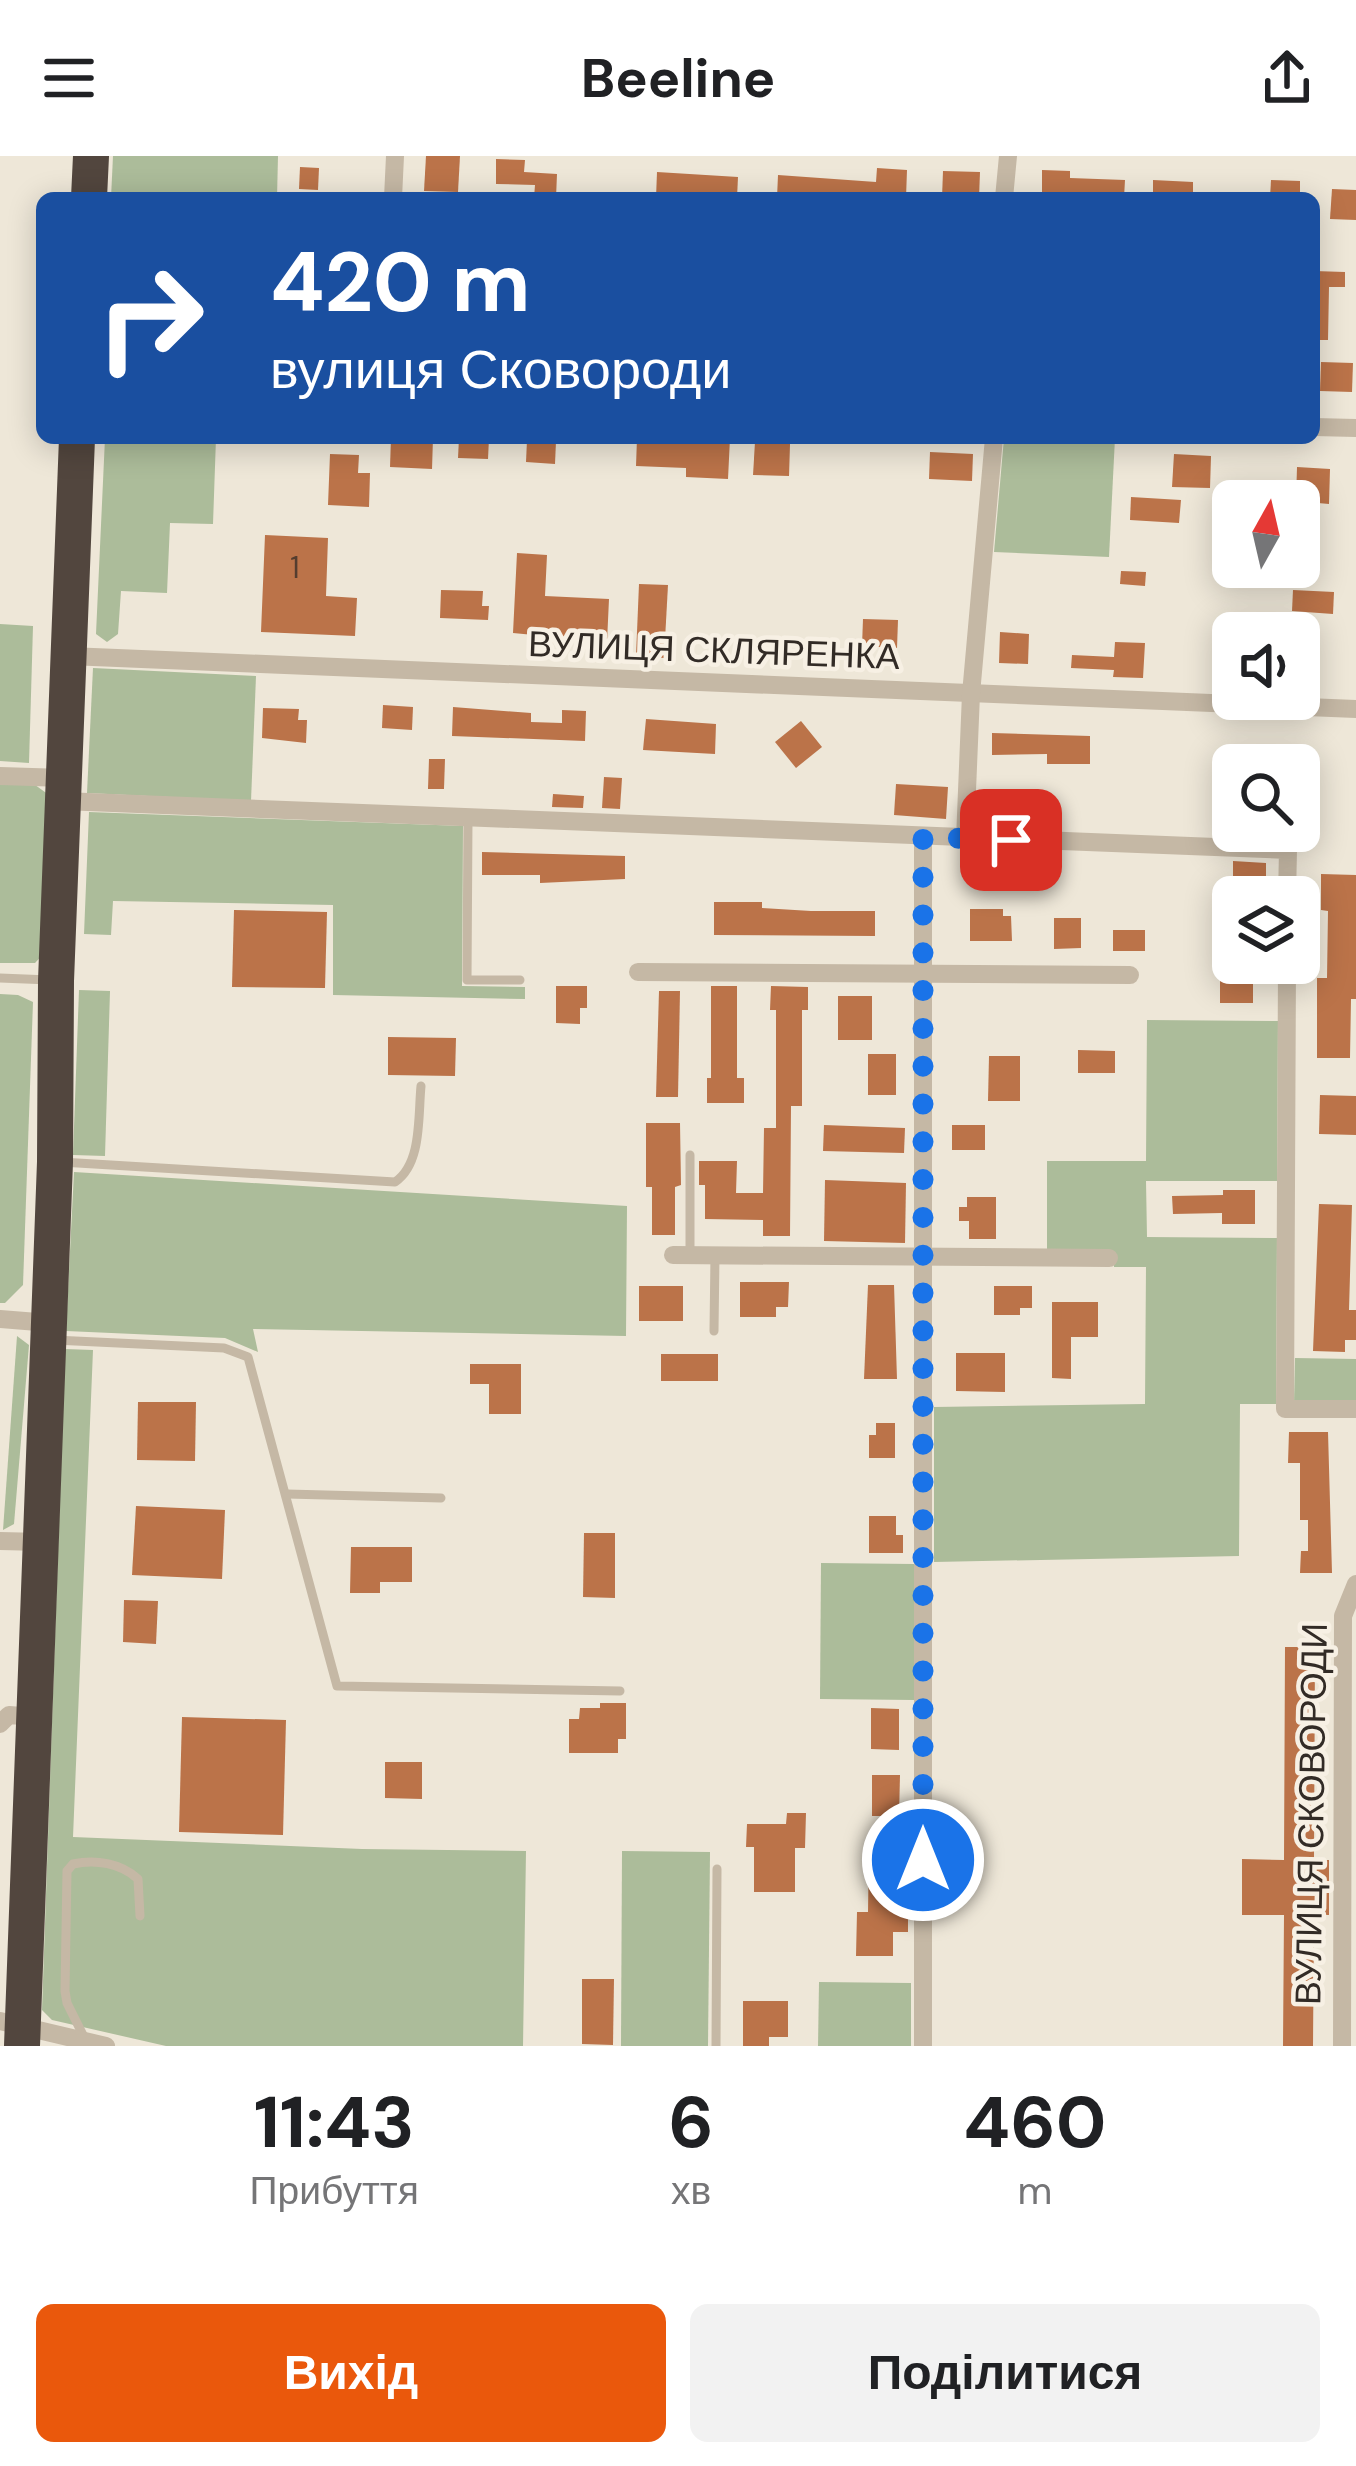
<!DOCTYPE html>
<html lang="uk">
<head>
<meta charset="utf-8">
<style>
	body { margin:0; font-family:"DM Sans",sans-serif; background:#f2f2f2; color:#202124; height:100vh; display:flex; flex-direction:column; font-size:45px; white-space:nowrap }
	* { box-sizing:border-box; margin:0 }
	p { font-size:39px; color:#757577 }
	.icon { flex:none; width:66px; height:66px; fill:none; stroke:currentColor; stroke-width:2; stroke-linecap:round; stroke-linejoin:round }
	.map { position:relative; height:1890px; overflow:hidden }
	.sheet { display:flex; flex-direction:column; background:#fff; flex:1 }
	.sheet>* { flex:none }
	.guide { position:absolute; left:36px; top:36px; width:1284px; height:252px; border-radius:18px; box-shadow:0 6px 30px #0003; background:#1a4fa0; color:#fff; overflow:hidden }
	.needle { width:78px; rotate:8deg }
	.fabs { position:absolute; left:1212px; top:324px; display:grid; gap:24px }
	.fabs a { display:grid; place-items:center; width:108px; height:108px; border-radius:18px; background:#fff; box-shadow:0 6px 30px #0003; font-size:60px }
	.pin { position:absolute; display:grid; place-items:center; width:102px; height:102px; color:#fff; margin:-51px; border-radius:24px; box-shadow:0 6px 18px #0006 }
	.me { position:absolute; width:132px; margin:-66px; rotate:0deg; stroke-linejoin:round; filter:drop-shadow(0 0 9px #0008) }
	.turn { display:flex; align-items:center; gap:42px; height:252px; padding:0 36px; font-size:54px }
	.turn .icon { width:156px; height:156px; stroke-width:2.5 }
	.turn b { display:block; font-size:84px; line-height:102px }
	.eta { display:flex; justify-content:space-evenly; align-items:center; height:204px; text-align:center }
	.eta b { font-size:72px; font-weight:700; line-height:84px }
	.action { display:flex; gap:24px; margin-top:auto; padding:24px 36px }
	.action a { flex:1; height:138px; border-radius:18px; background:#ea580c; color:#fff; font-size:48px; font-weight:700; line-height:138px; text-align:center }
	.action a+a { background:#f2f2f2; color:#202124 }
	header { display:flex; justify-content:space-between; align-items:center; height:156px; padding:0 36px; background:#fff; font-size:54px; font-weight:700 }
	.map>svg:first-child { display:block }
	.green { fill:#acbc9a }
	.building { fill:#bb7349 }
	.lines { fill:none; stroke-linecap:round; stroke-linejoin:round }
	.lane { stroke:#c5b8a5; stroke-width:9 }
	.street { stroke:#c5b8a5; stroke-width:18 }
	.highway { stroke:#52463e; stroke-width:36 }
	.route { stroke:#1a73e8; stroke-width:21; stroke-dasharray:0 37.8 }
	.labels { text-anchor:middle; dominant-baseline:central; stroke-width:9; stroke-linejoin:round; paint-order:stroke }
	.number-label { font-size:30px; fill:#543d2f }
	.street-label { font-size:36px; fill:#322b26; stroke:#f7f0e4 }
</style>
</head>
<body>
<header><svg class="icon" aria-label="menu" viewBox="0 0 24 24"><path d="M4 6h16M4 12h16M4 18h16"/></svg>Beeline<svg class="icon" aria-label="share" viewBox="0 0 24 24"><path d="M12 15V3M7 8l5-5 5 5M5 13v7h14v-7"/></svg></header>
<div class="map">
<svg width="1356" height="1890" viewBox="0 0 1356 1890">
	<rect width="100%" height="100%" fill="#eee7d8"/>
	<g class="green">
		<path d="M113 0H278L277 42H111Z"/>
		<path d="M105 282H216L213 368 170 367 167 437 121 435 118 478 107 486 96 478Z"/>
		<path d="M1004 282H1115L1109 401 994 396Z"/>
		<path d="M0 468 33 470 29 607 0 605Z"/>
		<path d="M93 512 256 520 251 645 87 637Z"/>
		<path d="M0 625 31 626 49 639 46 795 35 807H0Z"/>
		<path d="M89 656 463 670 462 830 525 831V843L333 839V749L113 745 111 779 84 778Z"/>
		<path d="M79 834 110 835 105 1000 73 999Z"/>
		<path d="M0 838 18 839 33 846 23 1129 5 1147H0Z"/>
		<path d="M1147 864 1278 865 1277 1025H1146L1147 1081 1277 1082 1276 1248H1240L1239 1400 934 1406V1251L1145 1248 1146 1111H1114L1113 1094 1047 1093V1005H1146Z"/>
		<path d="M74 1016 627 1050 626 1180 253 1173 258 1196 225 1182 66 1175Z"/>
		<path d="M17 1180 29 1189 14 1368 3 1374Z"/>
		<path d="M65 1193 93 1194 73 1681 362 1693 526 1695 523 1890H166L52 1864 42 1854Z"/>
		<path d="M1295 1202 1356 1203V1248H1294Z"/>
		<path d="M821 1407 914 1408V1544L820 1543Z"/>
		<path d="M622 1695 710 1696 708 1890H621Z"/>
		<path d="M819 1826 911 1827V1890H818Z"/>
	</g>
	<g class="building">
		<path d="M426 0H460L458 36 424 35Z"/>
		<path d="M496 3 525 4 524 16 557 18 556 42H534L535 29 496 28Z"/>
		<path d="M300 11 319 12 318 34 299 33Z"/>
		<path d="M877 12 907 14 906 42H777L778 19 876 26Z"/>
		<path d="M1042 14 1070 15V22L1125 24 1124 42 1042 37Z"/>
		<path d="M943 15 980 16 979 42H942Z"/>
		<path d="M657 16 738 21 737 42H656Z"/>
		<path d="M1153 24 1193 26V42H1153Z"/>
		<path d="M1271 24 1300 25V42H1270Z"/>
		<path d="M1332 33 1356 34V64L1330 63Z"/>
		<path d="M1314 115 1345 116V131H1329L1328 184H1314Z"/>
		<path d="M1321 206 1353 207 1352 236 1320 235Z"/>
		<path d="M391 282H433L432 313 390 311Z"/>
		<path d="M459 282H489L488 303 458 302Z"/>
		<path d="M637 282H730L728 323 686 321V312L636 310Z"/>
		<path d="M527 284 556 285 555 308 526 306Z"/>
		<path d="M755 286 790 288 789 320 753 319Z"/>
		<path d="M930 296 973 298 972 325 929 323Z"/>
		<path d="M330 298 359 299 358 317H370L369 351 328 349Z"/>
		<path d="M1174 298 1211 300 1210 332 1172 331Z"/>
		<path d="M1297 311 1330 313 1329 348 1296 345Z"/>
		<path d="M1131 341 1181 344 1179 367 1130 364Z"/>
		<path d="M265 379 328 382 326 440 357 442 355 480 261 476Z"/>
		<path d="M517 397 547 399 545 440 609 443 607 486 513 477Z"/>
		<path d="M1121 415 1146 416 1145 430 1120 428Z"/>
		<path d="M639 428 668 429 664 502 636 500Z"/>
		<path d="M441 434 483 435 482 450H489L488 464 440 462Z"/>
		<path d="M1293 434 1334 436 1333 458 1292 455Z"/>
		<path d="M863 463 898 464 897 492 862 490Z"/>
		<path d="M1000 476 1029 478 1028 508 999 507Z"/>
		<path d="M1115 486 1145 487 1143 522 1113 521 1114 514 1071 512 1072 499 1114 501Z"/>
		<path d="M383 549 413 551 412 574 382 572Z"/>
		<path d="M453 551 531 557V566L562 567V554L586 555 585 585 452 580Z"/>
		<path d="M263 552 299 553 298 564H307L306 587 262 582Z"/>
		<path d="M646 563 716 568 715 598 643 594Z"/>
		<path d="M801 565 822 591 796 612 775 586Z"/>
		<path d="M992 577 1090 580V608H1047V598L992 599Z"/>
		<path d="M429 603H445L444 633H428Z"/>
		<path d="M604 621 622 622 620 653 602 652Z"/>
		<path d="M896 628 948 631 946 663 894 659Z"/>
		<path d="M553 638 584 640 583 652 552 651Z"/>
		<path d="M482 696 625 700V723L540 727V719H482Z"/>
		<path d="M1233 705 1266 707V738H1233Z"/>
		<path d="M1321 718 1356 719V843H1351L1350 902H1317V822H1327L1328 755 1321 754Z"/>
		<path d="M714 746H762V752L811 755H875V780L714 779Z"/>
		<path d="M970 753H1003V760H1011L1012 785H970Z"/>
		<path d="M234 754 327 756 325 832 232 831Z"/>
		<path d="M1054 762H1081V792L1054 793Z"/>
		<rect x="1113" y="774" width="32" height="21"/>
		<rect x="1220" y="813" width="33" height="34"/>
		<path d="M556 830H587V852H580V868L556 867Z"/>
		<path d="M711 830H737V922H744V947H707V922H711Z"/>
		<path d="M771 830 808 831V854H802V950H791L790 1080H763V1064L705 1063V1029H699V1005H737L736 1037H763L764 972H776V854H770Z"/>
		<path d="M659 835H680L678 941H656Z"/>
		<rect x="838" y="840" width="34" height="44"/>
		<path d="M388 881 456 882 455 920 388 919Z"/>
		<path d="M1078 894 1115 895V917H1078Z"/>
		<rect x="868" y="898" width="28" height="41"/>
		<path d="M989 900H1020V945H988Z"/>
		<path d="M1320 939 1356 940V979L1319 978Z"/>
		<path d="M646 967H680L681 1029 675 1031V1079H652V1031H646Z"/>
		<path d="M824 969 905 972 904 997 823 995Z"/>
		<rect x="952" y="969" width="33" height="25"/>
		<path d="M825 1024 906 1027 905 1087 824 1085Z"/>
		<path d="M1223 1034H1255V1068H1222V1057L1173 1058 1172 1040 1223 1039Z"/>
		<path d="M967 1041H996V1083H969V1065H959V1051H967Z"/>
		<path d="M1319 1048 1352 1049 1349 1154H1356V1184H1345V1196L1313 1195Z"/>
		<path d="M740 1126H789L788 1151H776V1161H740Z"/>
		<path d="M868 1129H894L897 1223H864Z"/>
		<rect x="639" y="1130" width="44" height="35"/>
		<path d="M994 1130H1032V1152H1020V1159H994Z"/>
		<path d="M1052 1146H1098V1181H1071V1223L1052 1222Z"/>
		<path d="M956 1197H1005V1236L956 1235Z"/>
		<rect x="661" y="1198" width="57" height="27"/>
		<path d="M470 1208H521V1258H489V1228H470Z"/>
		<path d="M138 1246H196L195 1305 137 1304Z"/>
		<path d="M876 1267H895V1302H869V1279H876Z"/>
		<path d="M1289 1276H1328L1332 1417H1300L1301 1395H1308V1364H1300V1307H1288Z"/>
		<path d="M136 1350 225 1354 222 1423 132 1419Z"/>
		<path d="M869 1360H896V1379H903V1397H869Z"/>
		<path d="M584 1377H615V1442L583 1441Z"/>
		<path d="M351 1391H412V1426H380V1437H350Z"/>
		<path d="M124 1444 158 1445 156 1488 123 1486Z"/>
		<path d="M1285 1491H1315L1314 1704H1329V1759H1314L1313 1890H1283L1284 1759H1242V1703L1284 1704Z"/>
		<path d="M600 1547H626V1583H618V1597H569V1563H579L580 1552H600Z"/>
		<path d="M871 1552 899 1553V1594L871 1593Z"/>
		<path d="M182 1561 286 1564 283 1679 179 1676Z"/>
		<path d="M385 1606H422V1643L385 1642Z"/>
		<path d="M872 1619H900L899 1660H872Z"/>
		<path d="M787 1657H806L805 1692H795V1736H754V1691H746L747 1668H786Z"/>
		<path d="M869 1691 896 1692V1757H908V1776H893V1800H856L857 1756H868Z"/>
		<path d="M582 1823H614L613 1889 582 1888Z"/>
		<path d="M743 1845H788V1881H769V1890H743Z"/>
	</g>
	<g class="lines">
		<g class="lane">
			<path d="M468 662 467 824H520"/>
			<path d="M0 822 50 824"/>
			<path d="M61 1006 395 1026C422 1008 418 961 421 930"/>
			<path d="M690 1099V999"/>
			<path d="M714 1175 715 1099"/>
			<path d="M54 1184 224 1192 248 1201 337 1530 620 1535"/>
			<path d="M287 1338 441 1342"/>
			<path d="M85 1883 67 1847 65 1835 67 1715 73 1708C95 1703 121 1707 138 1723L140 1760"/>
			<path d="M716 1890 717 1713"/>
		</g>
		<g class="street">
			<path d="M393 42 395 0"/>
			<path d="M1004 42 1008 0"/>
			<path d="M1314 271 1356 272"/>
			<path d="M69 500 1356 553"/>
			<path d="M0 620 64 622"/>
			<path d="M63 645 1288 694 1287 741"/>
			<path d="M965 683 971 538 994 282"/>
			<path d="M1287 807 1285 1253H1356"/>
			<path d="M638 816 1130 819"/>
			<path d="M673 1099 1109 1102"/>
			<path d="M0 1163 50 1167"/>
			<path d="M0 1385 42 1386"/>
			<path d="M0 1568 9 1559 35 1561"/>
			<path d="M0 1865 106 1890"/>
			<path d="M923 1890V681"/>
			<path d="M1342 1890 1343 1460 1356 1428"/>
		</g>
		<g class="highway">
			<path d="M89 42 91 0"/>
			<path d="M22 1890 55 1006 56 825 77 282"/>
		</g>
	</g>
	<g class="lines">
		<path class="route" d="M923 1704V681L1011 684"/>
	</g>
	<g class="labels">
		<g class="number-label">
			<text x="295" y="411">1</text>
		</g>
		<g class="street-label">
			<text transform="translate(714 494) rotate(2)">ВУЛИЦЯ СКЛЯРЕНКА</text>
			<text transform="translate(1311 1658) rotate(-89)">ВУЛИЦЯ СКОВОРОДИ</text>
		</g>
	</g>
</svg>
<div class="fabs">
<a><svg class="needle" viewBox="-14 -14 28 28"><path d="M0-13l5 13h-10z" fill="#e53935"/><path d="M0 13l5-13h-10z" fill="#757577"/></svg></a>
<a><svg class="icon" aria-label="sound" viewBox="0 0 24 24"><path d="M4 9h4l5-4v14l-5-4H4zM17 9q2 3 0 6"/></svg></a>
<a><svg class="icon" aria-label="search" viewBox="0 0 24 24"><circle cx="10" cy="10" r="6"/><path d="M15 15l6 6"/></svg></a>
<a><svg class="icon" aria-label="layers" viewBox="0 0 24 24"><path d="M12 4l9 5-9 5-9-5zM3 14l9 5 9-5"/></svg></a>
</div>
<div class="pin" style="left:1011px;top:684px;background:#d93025"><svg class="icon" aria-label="arrive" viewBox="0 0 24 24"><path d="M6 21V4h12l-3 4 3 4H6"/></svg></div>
<svg class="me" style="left:923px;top:1704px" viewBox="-20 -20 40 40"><circle r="17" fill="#1a73e8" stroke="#fff" stroke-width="3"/><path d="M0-11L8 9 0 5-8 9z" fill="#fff"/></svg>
<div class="guide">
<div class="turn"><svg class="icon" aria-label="right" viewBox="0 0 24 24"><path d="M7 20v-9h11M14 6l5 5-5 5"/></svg><div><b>420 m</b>вулиця Сковороди</div></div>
</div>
</div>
<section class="sheet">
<div class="eta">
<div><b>11:43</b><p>Прибуття</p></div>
<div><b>6</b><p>хв</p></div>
<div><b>460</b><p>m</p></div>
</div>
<div class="action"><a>Вихід</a><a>Поділитися</a></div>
</section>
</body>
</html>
